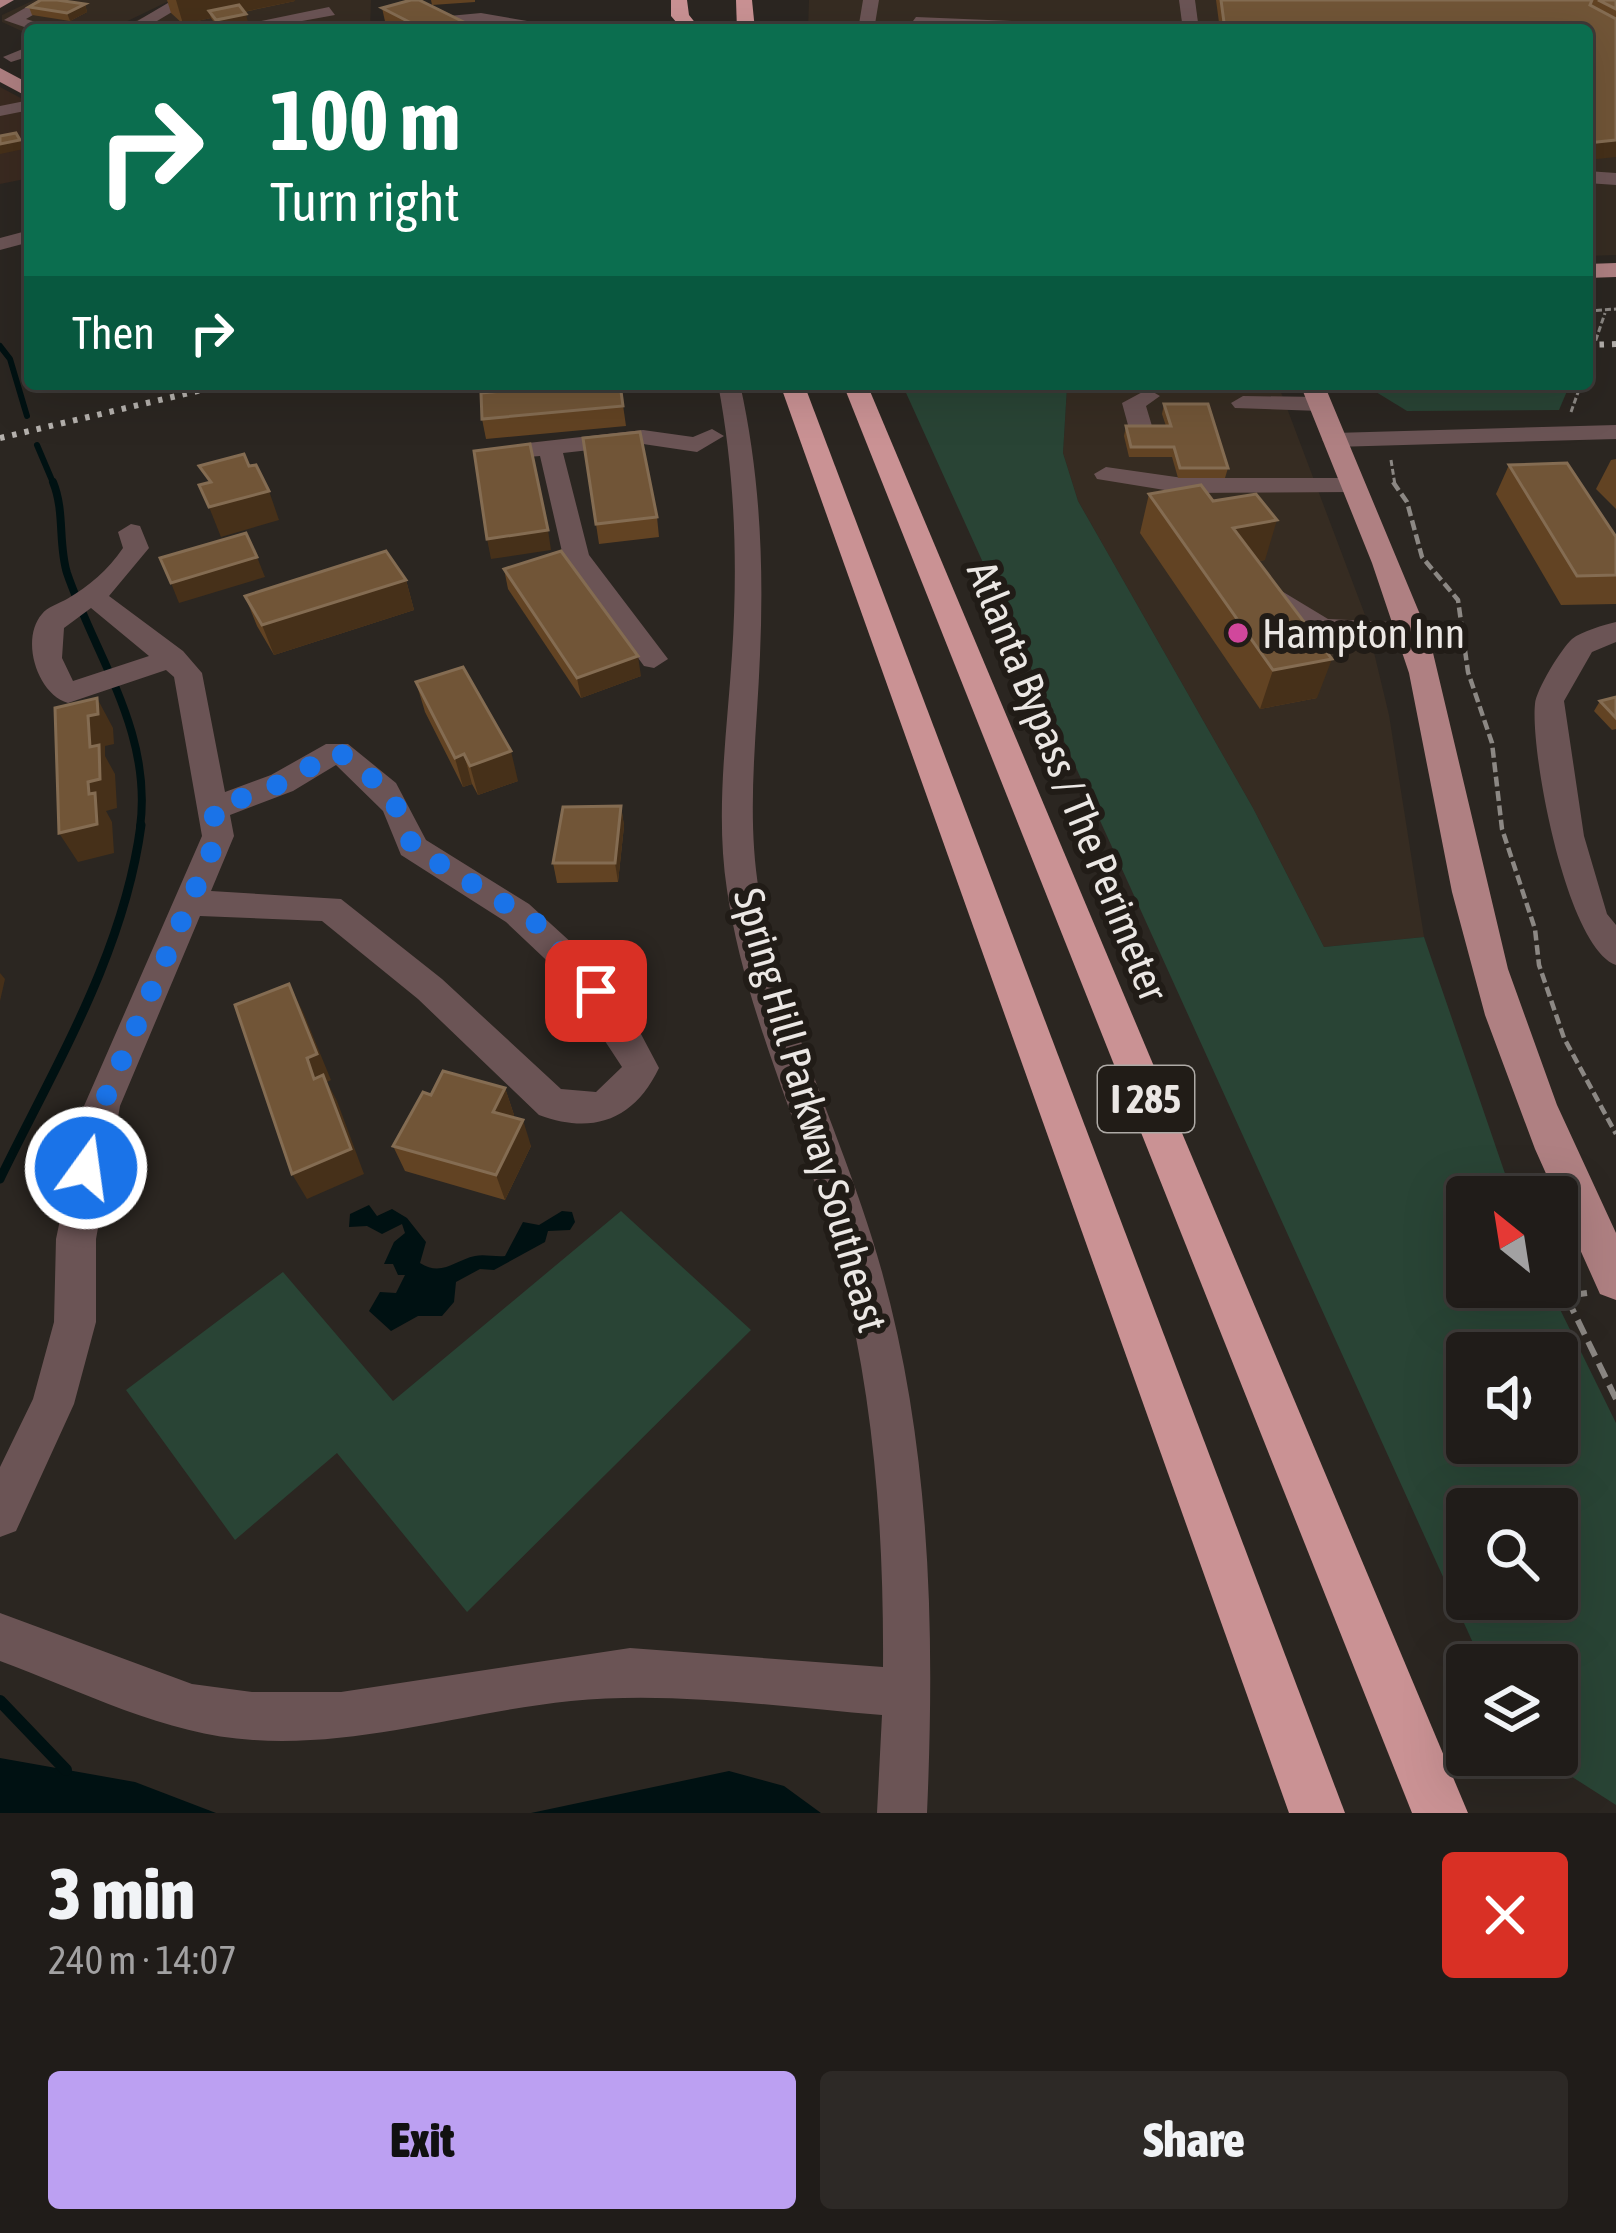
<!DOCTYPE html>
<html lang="en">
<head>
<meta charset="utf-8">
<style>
	body { margin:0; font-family:"Asap Condensed",sans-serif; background:#2d2926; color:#f1f3f6; height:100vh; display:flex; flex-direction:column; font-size:45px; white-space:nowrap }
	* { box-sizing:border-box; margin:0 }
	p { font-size:39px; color:#a2a1a2 }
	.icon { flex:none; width:66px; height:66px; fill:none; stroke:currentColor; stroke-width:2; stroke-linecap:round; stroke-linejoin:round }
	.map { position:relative; height:1813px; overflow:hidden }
	.panel { display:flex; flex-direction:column; background:#201c19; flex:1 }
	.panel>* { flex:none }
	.guide { position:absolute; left:24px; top:24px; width:1569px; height:366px; border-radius:12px; box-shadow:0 12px 48px #0002,0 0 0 3px #3d3a38; background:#0b6e4f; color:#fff; overflow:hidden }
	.needle { width:78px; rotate:330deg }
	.buttons { position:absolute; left:1446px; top:1176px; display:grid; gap:24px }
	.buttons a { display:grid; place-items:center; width:132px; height:132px; border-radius:12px; background:#201c19; box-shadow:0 12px 48px #0002,0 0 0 3px #3d3a38; font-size:60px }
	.pin { position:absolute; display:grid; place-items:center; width:102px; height:102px; color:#fff; margin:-51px; border-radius:24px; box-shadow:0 6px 18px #0006 }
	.me { position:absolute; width:132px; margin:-66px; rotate:14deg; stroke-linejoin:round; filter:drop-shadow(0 0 9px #0008) }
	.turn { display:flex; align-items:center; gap:42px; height:252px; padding:0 48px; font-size:54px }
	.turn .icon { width:156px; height:156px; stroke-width:2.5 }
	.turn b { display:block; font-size:84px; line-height:102px }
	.then { display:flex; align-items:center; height:114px; padding:0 48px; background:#0003; gap:24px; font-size:45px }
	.round { display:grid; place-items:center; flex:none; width:126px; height:126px; border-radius:12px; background:#2d2926 }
	.headline { display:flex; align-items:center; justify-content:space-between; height:204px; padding:0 48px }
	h1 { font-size:72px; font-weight:800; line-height:90px }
	.primary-button { display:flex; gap:24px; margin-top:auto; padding:24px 48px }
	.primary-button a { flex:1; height:138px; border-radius:12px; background:#bca0f2; color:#111; font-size:48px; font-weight:800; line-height:138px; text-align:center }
	.primary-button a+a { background:#2d2926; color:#f1f3f6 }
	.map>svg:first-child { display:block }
	.built { fill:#362c22 }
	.industrial { fill:#3a2a20 }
	.green { fill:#294435; fill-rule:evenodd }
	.water { fill:#001112 }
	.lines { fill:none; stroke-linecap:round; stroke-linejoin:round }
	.stream-far3 { stroke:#001112; stroke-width:6 }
	.stream-far2 { stroke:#001112; stroke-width:8 }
	.stream-far1 { stroke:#001112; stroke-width:9 }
	.stream { stroke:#001112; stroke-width:12 }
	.path-far2 { stroke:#8c8884; stroke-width:3; stroke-dasharray:6 3; stroke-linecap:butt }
	.path-far1 { stroke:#8c8884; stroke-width:4.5; stroke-dasharray:10 4.5; stroke-linecap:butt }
	.path { stroke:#8c8884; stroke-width:6; stroke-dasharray:16 8; stroke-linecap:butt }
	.minor { fill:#6b5455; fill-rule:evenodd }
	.major { fill:#af8082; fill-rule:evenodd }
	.highway { fill:#ca9294; fill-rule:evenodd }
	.rail { stroke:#b5b1ad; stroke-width:6; stroke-dasharray:4.5 8; stroke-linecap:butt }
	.path-bridge { stroke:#8c8884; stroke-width:3; stroke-dasharray:6 3; stroke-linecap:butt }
	.wall { fill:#624323 }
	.shaded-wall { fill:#463019 }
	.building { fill:#715537; stroke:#846c52; stroke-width:3 }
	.route { stroke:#1a73e8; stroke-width:21; stroke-dasharray:0 37.8 }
	.hotel-dot { fill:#d1479c; stroke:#211c17; stroke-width:4.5 }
	.labels { text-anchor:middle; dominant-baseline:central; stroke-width:12; stroke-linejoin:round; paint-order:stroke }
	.shield { fill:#211c17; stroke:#aeaaa6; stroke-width:3 }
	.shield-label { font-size:39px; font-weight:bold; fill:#ebe7e4 }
	.poi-label { font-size:42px; fill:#ebe7e4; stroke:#211c17; text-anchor:start }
	.street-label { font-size:42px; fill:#ebe7e4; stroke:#211c17 }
</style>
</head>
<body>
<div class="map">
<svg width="1616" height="1813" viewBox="0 0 1616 1813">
	<rect width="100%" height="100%" fill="#2b2621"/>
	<g class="built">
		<path d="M34 0H171L109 30H30V35L2 22V15Z"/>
		<path d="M179 0H371L370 30H116Z"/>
		<path d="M809 0H1616V255L1587 256V30H808Z"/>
		<path d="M1073 384 1279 387 1365 615 1389 715 1424 937 1324 947 1253 808 1078 501 1063 453 1067 387Z"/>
	</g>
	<path class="industrial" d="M0 87 30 103V178L0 184Z"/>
	<g class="green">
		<path d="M902 384H1073L1067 387 1063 453 1078 501 1253 808 1324 947 1424 937 1513 1197H1467V1287H1549L1616 1423V1805L1538 1755H1557V1665H1483ZM1467 1353H1557V1443H1467ZM1467 1509H1557V1599H1467Z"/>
		<path d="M1363 384H1570L1559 410 1407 411Z"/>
		<path d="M621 1211 751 1330 467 1612 337 1453 235 1540 126 1390 283 1272 393 1401Z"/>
	</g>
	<g class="water">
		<path d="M369 1205 377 1216 392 1209 407 1218 426 1242 420 1263C442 1277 455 1260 475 1256 484 1254 495 1257 505 1256L523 1222 539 1225 562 1211 572 1212 575 1222 570 1230 548 1231 545 1242 494 1270 480 1269 456 1282 454 1302 442 1316H418L391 1331 369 1311 380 1292 396 1293 405 1275H398L393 1264H384L394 1242 405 1233 402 1224 382 1234 367 1226 349 1227 350 1214Z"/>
		<path d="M0 1758 135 1782 216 1813H0Z"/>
		<path d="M729 1771 784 1786 821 1813H531Z"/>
	</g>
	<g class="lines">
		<g class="stream-far3">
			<path d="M0 346 10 359 27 416"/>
			<path d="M37 445 54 485"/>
		</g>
		<path class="stream-far2" d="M53 482C65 511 58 544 67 573 96 658 153 732 140 828"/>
		<path class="stream-far1" d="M0 1179C56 1064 124 953 141 825"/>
		<path class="stream" d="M0 1701 66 1770"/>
		<g class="path-far2">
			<path d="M1587 311 1616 309"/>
			<path d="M1571 412 1581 384"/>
			<path d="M1391 460 1395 485"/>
		</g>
		<path class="path-far1" d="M1393 482 1407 502 1422 557 1458 600 1468 672 1492 743 1502 829 1535 929 1539 965 1564 1038 1616 1134"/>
		<path class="path" d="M1587 1293 1566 1296 1616 1399"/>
		<g class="minor">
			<path d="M39 0H59L26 19 61 30H33L4 20Z"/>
			<path d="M173 0H192L142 30H122Z"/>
			<path d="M863 0H879L874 30H858Z"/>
			<path d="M1179 0H1195L1199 30H1183Z"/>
			<path d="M329 7 335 15 253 30H217Z"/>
			<path d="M481 13 580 30 481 23 298 30Z"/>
			<path d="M916 17 1104 25 1112 30 910 25Z"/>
			<path d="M30 46V56L11 62 3 57Z"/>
			<path d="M30 100V110L0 116V106Z"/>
			<path d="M1587 171 1616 173V185L1587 183Z"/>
			<path d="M30 230V242L0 250V238Z"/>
			<path d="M718 384H740C760 474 764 564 760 655 757 734 746 813 759 891 783 1024 847 1144 882 1272 931 1449 935 1632 927 1813H877L882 1715C779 1707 674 1691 571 1701 464 1712 361 1747 253 1740 166 1735 81 1691 0 1661V1613L192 1684 252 1692H341L630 1648 883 1667C884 1518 872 1371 829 1228 796 1115 744 1007 727 890 715 812 727 733 732 655 738 563 735 474 718 384Z"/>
			<path d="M1148 389 1160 396 1146 406 1155 436 1143 443 1131 436 1122 403Z"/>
			<path d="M1243 396 1320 397 1332 404 1320 411 1235 408 1231 403Z"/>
			<path d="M1616 425V439L1334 447 1322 440 1334 433Z"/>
			<path d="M712 429 724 436 697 452 643 444 563 453 589 555 668 659 654 668 644 666 563 556 540 456 528 457 516 450 528 443 643 430 693 437Z"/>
			<path d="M1106 467 1183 478H1353L1365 485 1353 492 1183 493 1097 479 1094 474Z"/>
			<path d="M131 524 140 526 149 548 109 596 183 651 202 673 225 792 271 775 326 744H348L396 783 426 840 529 904 585 955 633 1019 659 1068C634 1120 593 1135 539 1115L418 999 322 921 200 916 120 1106 96 1239V1322L74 1404 16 1531 0 1537V1467L33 1399 54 1322 56 1239 84 1106 202 836 174 677 166 670 68 703C37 694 20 639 42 614 47 607 60 603 67 599 89 586 108 570 123 548L118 532ZM91 608 149 656 73 681 62 658 64 628ZM336 765 383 811 401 855 506 922 561 974 622 1067 596 1092 561 1089 442 979 341 899 211 891 234 836 230 815 293 791Z"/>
			<path d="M1265 581 1328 619 1413 623 1427 632 1413 641 1312 634 1256 595 1252 589Z"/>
			<path d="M1616 622V642L1592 652 1564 701 1584 836 1607 914 1616 925V965C1567 948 1530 753 1535 704 1536 690 1561 649 1572 639 1582 631 1604 625 1616 622Z"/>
		</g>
		<g class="major">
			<path d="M0 0H14L0 8Z"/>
			<path d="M0 68 30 84V98L0 82Z"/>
			<path d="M1616 263V277L1587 278V264Z"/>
			<path d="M1300 384H1324L1429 636 1508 969 1557 1105 1616 1233V1300L1600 1294 1535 1149 1485 1015 1452 892 1409 673 1372 563Z"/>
		</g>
		<g class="highway">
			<path d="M671 0H687L689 15 701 30H683L671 16Z"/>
			<path d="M736 0H752L755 30H737Z"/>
			<path d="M780 384H804L1345 1813H1289Z"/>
			<path d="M843 384H867L1468 1813H1412Z"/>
		</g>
		<g class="rail">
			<path d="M1587 345 1616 344"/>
			<path d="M0 438 227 384"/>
		</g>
		<path class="path-bridge" d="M1587 366 1605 313"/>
	</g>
	<g class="wall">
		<path d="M167 0H295V1L244 12 248 23 218 28 211 18 183 24 171 13Z"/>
		<path d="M431 0H475V2L432 5Z"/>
		<path d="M1216 0H1616V157L1587 30H1220Z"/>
		<path d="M85 4 87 12 70 21 32 15 29 7Z"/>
		<path d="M382 8 480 30H387Z"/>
		<path d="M620 384 626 426 486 439 482 419Z"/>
		<path d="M1164 404 1228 468 1225 478H1178L1172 457H1129L1124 436 1126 426H1166L1162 414Z"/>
		<path d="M583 438 657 517 659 537 599 544Z"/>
		<path d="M1616 459V509L1596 489 1611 460Z"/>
		<path d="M1509 465 1616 537V604L1561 605 1496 494Z"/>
		<path d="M1149 494 1213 501 1265 560 1258 561 1317 698 1260 709 1140 533Z"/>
		<path d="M504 569 641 676 581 698 508 589Z"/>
		<path d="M406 580 414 610 274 655 257 626 245 596Z"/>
		<path d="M416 682 518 781 478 795 472 784 463 787 425 712Z"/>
		<path d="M1616 697V729L1612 730 1594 711 1600 701Z"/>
		<path d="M621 806 624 826 618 882 557 883 553 863Z"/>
		<path d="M505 1088 514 1115 512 1118 531 1146 505 1200 405 1171 393 1146 431 1095Z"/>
	</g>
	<g class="shaded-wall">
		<path d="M176 0H295V1L214 18 209 11 211 18 183 24Z"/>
		<path d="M85 4 87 12 70 21 67 13Z"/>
		<path d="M246 14 248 23 218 28 216 20Z"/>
		<path d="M20 140 24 149 0 154V144Z"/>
		<path d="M1616 140V157L1587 160V143Z"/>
		<path d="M269 491 279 520 221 537 209 507Z"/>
		<path d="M1277 520 1265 560 1222 567 1233 528Z"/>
		<path d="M548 530 551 550 491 559 487 539Z"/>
		<path d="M257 557 265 577 179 603 171 583Z"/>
		<path d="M406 580 414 610 274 655 262 625Z"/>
		<path d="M638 656 641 676 581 698 577 678Z"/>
		<path d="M1332 659 1317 698 1260 709 1273 670Z"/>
		<path d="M97 698 113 728 114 744 105 746V756L115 774 117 808 106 811 112 822 114 853 78 862 59 833 89 794 90 747 88 716Z"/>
		<path d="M511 751 518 781 478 795 470 766Z"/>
		<path d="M464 754 472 784 463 787 455 758Z"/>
		<path d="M621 806 624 826 618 882 615 863Z"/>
		<path d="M0 973 5 979 0 1001Z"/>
		<path d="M289 984 303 1012 331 1080 327 1082 337 1101 364 1174 307 1199 292 1174 314 1079 307 1058Z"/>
		<path d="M505 1088 514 1115 502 1138 493 1112Z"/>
		<path d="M523 1120 531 1146 505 1200 496 1175Z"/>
	</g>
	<g class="building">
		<path d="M41 0H57L85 4 67 13 29 7Z"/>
		<path d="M411 0H419L480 30H425L382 8Z"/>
		<path d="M1221 0H1592L1590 5 1616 19V140L1587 143V30H1225Z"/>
		<path d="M1598 0H1616V9Z"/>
		<path d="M239 5 246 14 216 20 209 11Z"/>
		<path d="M959 26 1033 30H958Z"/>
		<path d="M16 133 20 140 0 144V136Z"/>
		<path d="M577 384H620L623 406 482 419 481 393Z"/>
		<path d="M1164 404H1208L1228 468H1180L1174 447H1131L1126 426H1171Z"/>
		<path d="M640 432 657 517 596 524 583 438Z"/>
		<path d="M530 444 548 530 487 539 474 451Z"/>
		<path d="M244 454 249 466 256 465 269 491 209 507 199 485 211 482 199 466Z"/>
		<path d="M1567 463 1616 537V575L1577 576 1509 465Z"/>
		<path d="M1201 485 1213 501 1256 494 1277 520 1233 528 1332 659 1273 670 1149 494Z"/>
		<path d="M246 533 257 557 171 583 160 558Z"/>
		<path d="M386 551 406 580 262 625 245 596Z"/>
		<path d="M561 551 638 656 577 678 504 569Z"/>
		<path d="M463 667 511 751 470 766 464 754 455 758 416 682Z"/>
		<path d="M1616 697V718L1600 701Z"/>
		<path d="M97 698 98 714 88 716 90 747 99 745 100 779 88 782 89 794 95 793 97 824 59 833 55 708Z"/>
		<path d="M621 806 615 863H553L563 807Z"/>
		<path d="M289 984 317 1054 307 1058 314 1079 323 1075 351 1149 292 1174 235 1005Z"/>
		<path d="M443 1071 505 1088 493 1112 523 1120 496 1175 393 1146 423 1092 431 1095Z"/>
	</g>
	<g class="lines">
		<path class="route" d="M86 1168 102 1106 218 836 213 809 282 783 337 751C375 777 402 801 412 847L535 922 596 991"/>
	</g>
	<circle class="hotel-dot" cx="1238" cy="633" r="12"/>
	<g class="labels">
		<rect class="shield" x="1098" y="1066" width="96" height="66" rx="9"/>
		<g class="shield-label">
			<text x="1146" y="1099">I 285</text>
		</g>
		<g class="poi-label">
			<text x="1262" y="633">Hampton Inn</text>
		</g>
		<g class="street-label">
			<text transform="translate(1068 781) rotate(68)">Atlanta Bypass / The Perimeter</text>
			<text transform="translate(811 1110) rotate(74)">Spring Hill Parkway Southeast</text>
		</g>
	</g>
</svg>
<div class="buttons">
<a><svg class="needle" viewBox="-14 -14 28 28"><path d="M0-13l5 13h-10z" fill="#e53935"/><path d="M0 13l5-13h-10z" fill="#a2a1a2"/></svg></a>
<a><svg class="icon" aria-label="sound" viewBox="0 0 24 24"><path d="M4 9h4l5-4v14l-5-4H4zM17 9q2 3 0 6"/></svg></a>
<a><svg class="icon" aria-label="search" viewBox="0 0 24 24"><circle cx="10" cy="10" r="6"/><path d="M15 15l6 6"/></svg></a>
<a><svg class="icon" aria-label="layers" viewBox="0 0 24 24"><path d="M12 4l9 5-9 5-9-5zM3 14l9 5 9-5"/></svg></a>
</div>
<div class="pin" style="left:596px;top:991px;background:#d93025"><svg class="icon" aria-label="arrive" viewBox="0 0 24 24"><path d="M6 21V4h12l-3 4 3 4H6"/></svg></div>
<svg class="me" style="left:86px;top:1168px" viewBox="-20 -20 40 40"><circle r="17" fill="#1a73e8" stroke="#fff" stroke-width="3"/><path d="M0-11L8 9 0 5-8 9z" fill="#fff"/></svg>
<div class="guide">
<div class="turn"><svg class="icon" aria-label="right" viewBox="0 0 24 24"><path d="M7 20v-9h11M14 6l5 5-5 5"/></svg><div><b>100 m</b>Turn right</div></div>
<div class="then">Then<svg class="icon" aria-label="right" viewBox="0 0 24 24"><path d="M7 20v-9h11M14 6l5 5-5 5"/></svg></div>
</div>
</div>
<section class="panel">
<div class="headline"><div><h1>3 min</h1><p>240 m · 14:07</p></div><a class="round" style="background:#d93025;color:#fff"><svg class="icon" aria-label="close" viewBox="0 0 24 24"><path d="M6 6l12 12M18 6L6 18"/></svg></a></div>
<div class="primary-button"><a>Exit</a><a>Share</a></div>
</section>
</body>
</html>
